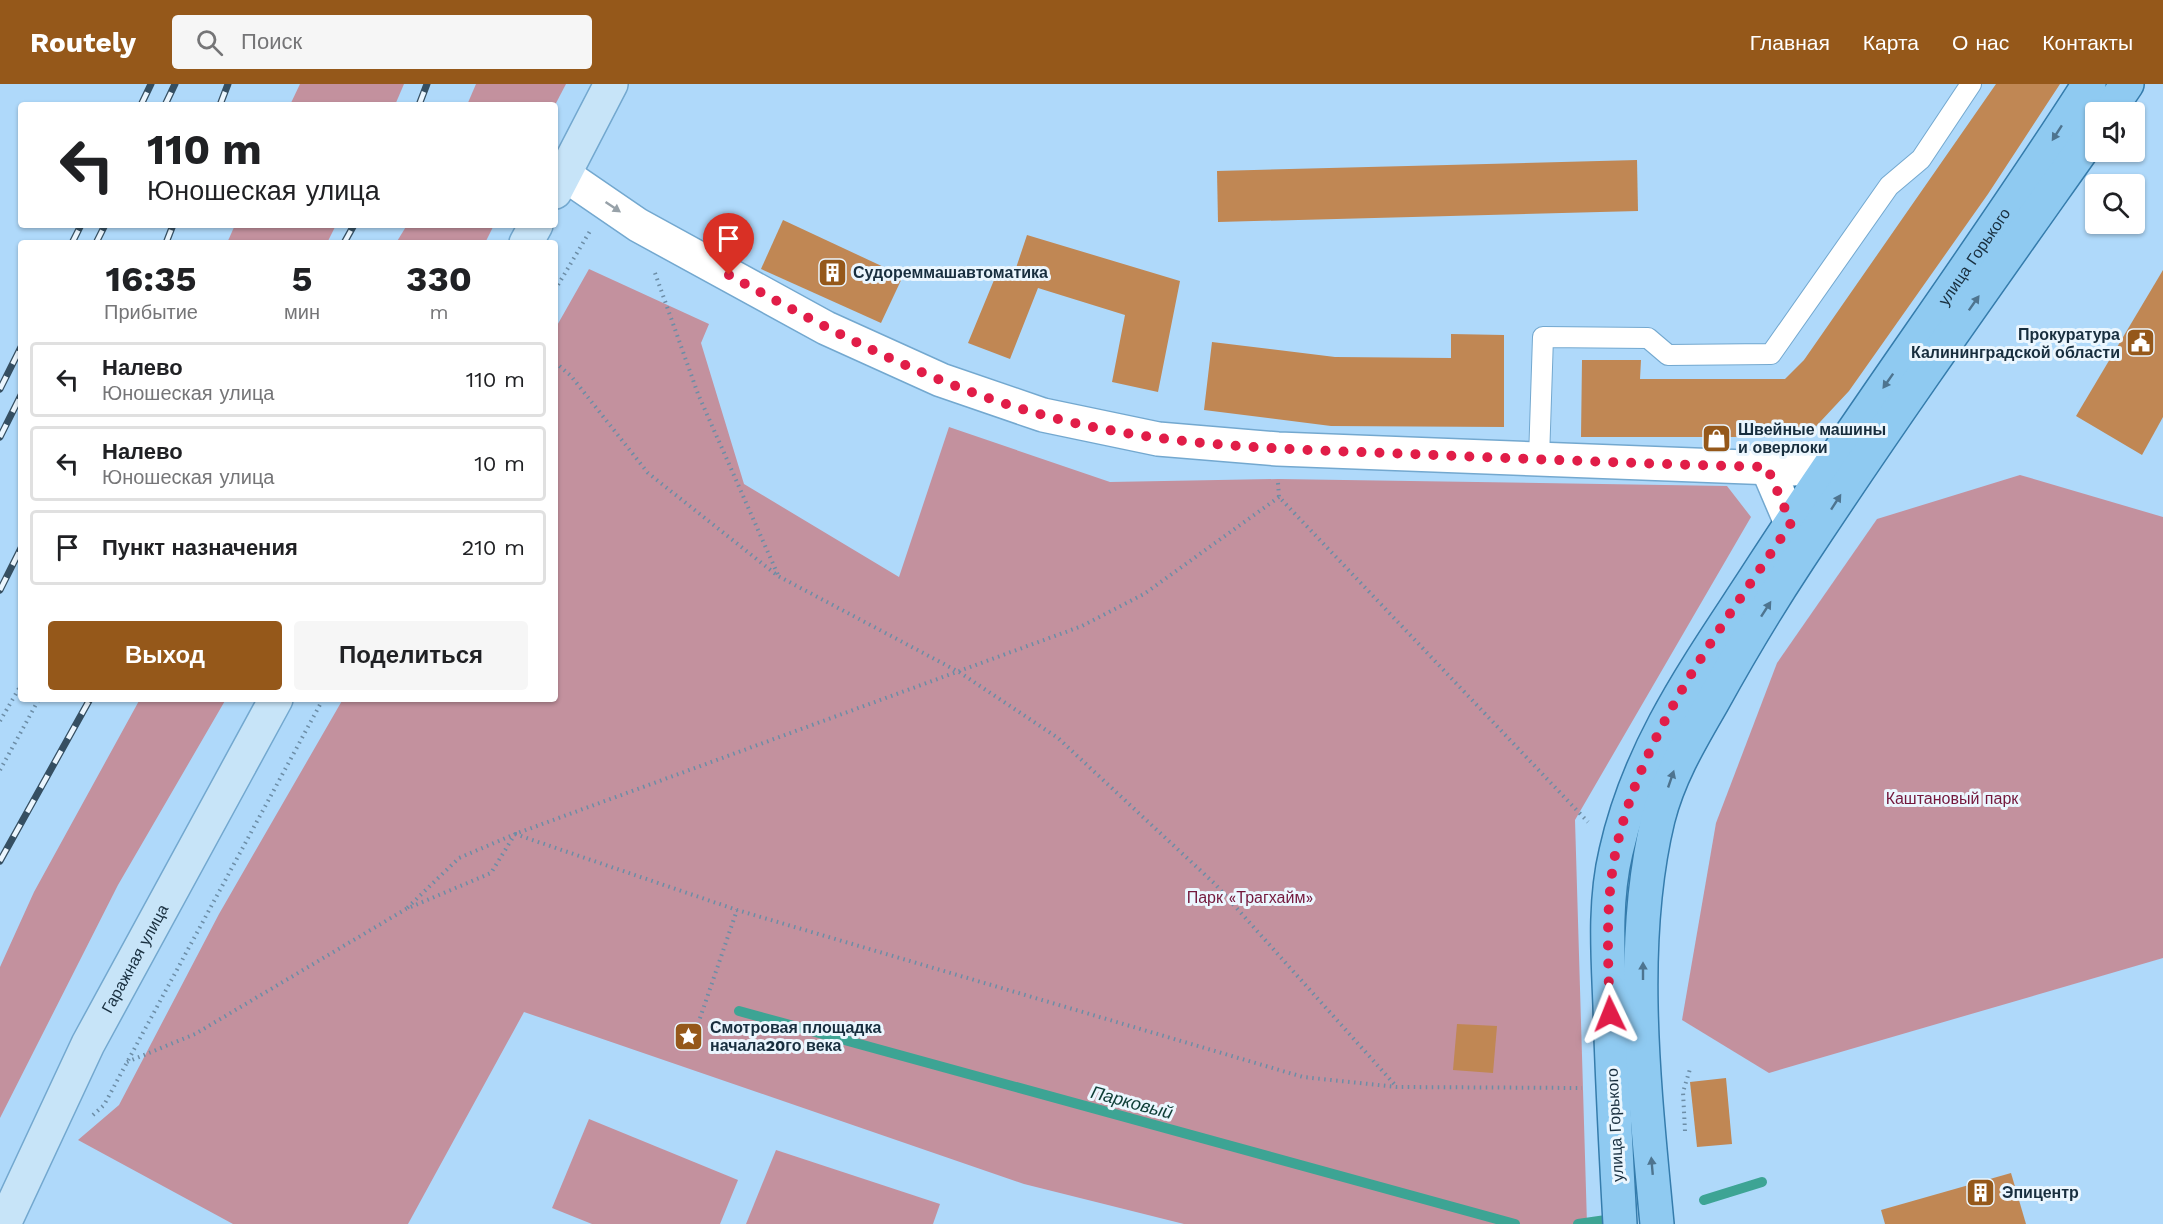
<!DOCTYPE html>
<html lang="ru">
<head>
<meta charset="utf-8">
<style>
	body { margin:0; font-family:"Work Sans",sans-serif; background:#f6f6f6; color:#202124; height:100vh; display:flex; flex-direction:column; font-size:22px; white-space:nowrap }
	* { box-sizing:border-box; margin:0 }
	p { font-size:20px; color:#757577 }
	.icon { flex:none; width:33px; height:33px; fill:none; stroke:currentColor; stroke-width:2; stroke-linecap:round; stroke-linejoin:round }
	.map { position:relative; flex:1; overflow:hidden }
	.side { position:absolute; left:18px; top:156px; width:540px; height:462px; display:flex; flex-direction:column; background:#fff; border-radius:6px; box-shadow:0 2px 4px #0004 }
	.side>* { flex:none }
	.banner { position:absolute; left:18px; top:18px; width:540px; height:126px; border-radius:6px; box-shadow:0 2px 4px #0004; background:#fff; color:#202124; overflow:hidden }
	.buttons { position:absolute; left:2085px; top:18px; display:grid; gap:12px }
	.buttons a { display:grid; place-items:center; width:60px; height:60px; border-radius:6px; background:#fff; box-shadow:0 2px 4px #0004; font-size:30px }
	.pin { position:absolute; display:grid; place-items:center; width:51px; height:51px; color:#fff; margin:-62px -26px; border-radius:50% 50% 50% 0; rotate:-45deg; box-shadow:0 0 6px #0007 }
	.pin .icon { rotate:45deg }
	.me { position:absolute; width:66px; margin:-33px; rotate:358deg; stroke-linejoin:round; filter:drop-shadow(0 0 4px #0008) }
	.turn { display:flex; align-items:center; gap:21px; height:126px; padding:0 30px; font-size:27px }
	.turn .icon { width:78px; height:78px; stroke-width:2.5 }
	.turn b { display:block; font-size:42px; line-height:51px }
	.eta { display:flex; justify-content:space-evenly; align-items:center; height:102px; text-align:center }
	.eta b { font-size:36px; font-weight:700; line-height:42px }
	.action { display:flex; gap:12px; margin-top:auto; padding:12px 30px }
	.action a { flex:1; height:69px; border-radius:6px; background:#95581a; color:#fff; font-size:24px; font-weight:700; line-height:69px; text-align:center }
	.action a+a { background:#f6f6f6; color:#202124 }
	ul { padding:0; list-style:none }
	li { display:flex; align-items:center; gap:18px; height:75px; margin:0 12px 9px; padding:0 18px; border:3px solid #e0e0e0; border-radius:6px }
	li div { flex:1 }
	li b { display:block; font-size:22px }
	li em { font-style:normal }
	header { display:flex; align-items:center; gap:36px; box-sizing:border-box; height:84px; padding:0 30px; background:#95581a; color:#fff }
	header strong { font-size:28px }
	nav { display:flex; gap:33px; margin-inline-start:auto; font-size:21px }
	.search { width:420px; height:54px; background:#f6f6f6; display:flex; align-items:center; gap:15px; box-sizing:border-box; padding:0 21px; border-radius:6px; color:#757577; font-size:22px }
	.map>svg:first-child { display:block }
	.green { fill:#c3919e }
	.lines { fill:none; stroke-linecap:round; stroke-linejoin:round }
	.stream { stroke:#3da494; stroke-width:10 }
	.building { fill:#c08754 }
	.lane-casing { stroke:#73a8cf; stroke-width:22 }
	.street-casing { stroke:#73a8cf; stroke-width:36 }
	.secondary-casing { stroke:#73a8cf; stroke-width:36 }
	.primary-casing { stroke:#357cac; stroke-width:36 }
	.path { stroke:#6c8da6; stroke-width:4; stroke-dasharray:1.5 4.5; stroke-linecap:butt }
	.lane { stroke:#fff; stroke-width:20 }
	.street { stroke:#fff; stroke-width:33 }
	.secondary { stroke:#c7e4f8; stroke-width:33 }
	.primary { stroke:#8fcaf1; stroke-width:33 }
	.rail-casing { stroke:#354f62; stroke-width:7 }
	.rail { stroke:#ebf6fe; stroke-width:4.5; stroke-dasharray:14; stroke-linecap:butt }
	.oneway { fill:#4e748f }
	.oneway2 { fill:#97a1a8 }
	.route { stroke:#e11d48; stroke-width:10; stroke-dasharray:0 18 }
	.labels { text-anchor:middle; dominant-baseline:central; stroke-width:6; stroke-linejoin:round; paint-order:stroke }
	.street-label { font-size:16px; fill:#182e3e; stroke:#ebf6fe }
	.poi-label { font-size:16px; font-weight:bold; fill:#182e3e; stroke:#ebf6fe; text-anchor:start }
	.park-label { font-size:16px; fill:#73183c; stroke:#ebf6fe }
	.water-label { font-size:18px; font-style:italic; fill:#0e3d36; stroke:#ebf6fe }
</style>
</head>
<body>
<header>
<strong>Routely</strong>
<div class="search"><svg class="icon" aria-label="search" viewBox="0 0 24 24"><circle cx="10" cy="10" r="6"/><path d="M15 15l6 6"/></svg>Поиск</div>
<nav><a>Главная</a><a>Карта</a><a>О нас</a><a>Контакты</a></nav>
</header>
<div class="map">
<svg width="2163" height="1140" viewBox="0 0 2163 1140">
	<rect width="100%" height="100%" fill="#afd9fa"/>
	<g class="green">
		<path d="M300 0H404L395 21H290Z"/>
		<path d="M476 0H566L555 21H467Z"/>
		<path d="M235 141H336L327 159H227Z"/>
		<path d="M407 141H494L485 159H396Z"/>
		<path d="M589 185 709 240 701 259 744 400 899 493 949 343 1110 398 1278 395 1727 402 1751 433 1575 736 1587 1140H1184L1024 1100 524 928 408 1140H233L78 1056 119 1021 219 830 343 615H555V245Z"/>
		<path d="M2020 391 2163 433V874L1769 989 1682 936 1716 739 1777 579 1877 435Z"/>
		<path d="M140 615H226L118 801 0 1034V883L34 808Z"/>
		<path d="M589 1035 738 1096 720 1140H592L552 1124Z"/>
		<path d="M776 1066 940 1120 933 1140H746Z"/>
	</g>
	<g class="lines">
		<g class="stream">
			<path d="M739 927 1515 1140"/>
			<path d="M1704 1116 1762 1098"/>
			<path d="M1578 1140 1613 1135"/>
		</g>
	</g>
	<g class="building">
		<path d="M1996 0H2060L1988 110 1849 307 1806 353H1581L1582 276H1641L1640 295H1785L1804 276Z"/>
		<path d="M1637 76 1638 127 1218 138 1217 87Z"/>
		<path d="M783 136 903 192 881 239 761 185Z"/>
		<path d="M1027 151 1180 197 1158 308 1112 298 1125 231 1038 204 1010 275 968 259 999 184 1014 190Z"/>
		<path d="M2163 186V333L2142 371 2076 332Z"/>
		<path d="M1451 250 1504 251V343L1331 342 1204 326 1212 258 1335 273 1451 274Z"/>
		<path d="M1457 940 1497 942 1493 989 1453 986Z"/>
		<path d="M1726 994 1732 1060 1697 1063 1690 998Z"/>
		<path d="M2011 1089 2026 1140H1885L1881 1126Z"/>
	</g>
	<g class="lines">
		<defs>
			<path id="lane" d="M1539 375 1543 253 1648 254 1668 271 1771 270 1889 102 1921 75 1971 0"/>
			<g id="street">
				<path d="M565 91 638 141 826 244 941 296 1043 331 1158 355 1278 365 1853 387"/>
				<path d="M1767 383 1791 439"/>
			</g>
			<g id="secondary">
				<path d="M555 108 611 0"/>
				<path d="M526 159 536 141"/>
				<path id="s1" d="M4 1140 88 960 276 615"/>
			</g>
			<g id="primary">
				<path d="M2108 28 2127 0"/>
				<path id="s2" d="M1620 1140C1616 1067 1612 995 1610 922 1608 871 1604 818 1616 768 1641 656 1704 574 1765 479 1870 317 1985 163 2089 0"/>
				<path d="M1657 1140C1645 1010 1627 863 1658 735 1669 692 1690 657 1712 619 1739 570 1767 523 1798 476 1894 330 1995 189 2096 46"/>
			</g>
		</defs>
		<use href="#lane" class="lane-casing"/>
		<use href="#street" class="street-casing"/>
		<use href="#secondary" class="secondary-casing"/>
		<use href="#primary" class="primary-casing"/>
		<g class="path">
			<path d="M655 189 698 310 778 491"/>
			<path d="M555 206 590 147"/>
			<path d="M555 278 571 292 648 389 778 492 959 588 1058 654 1215 800 1396 1002"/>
			<path d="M1278 399 1279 413 1588 738"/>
			<path d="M1279 413 1144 510 1082 542 515 750 737 826 1303 993 1397 1003 1582 1004"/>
			<path d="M0 637 21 601"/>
			<path d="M0 686 39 615"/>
			<path d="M698 940 737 826"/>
			<path d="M127 978 195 950 406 825 491 789 515 750 459 774 406 825"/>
			<path d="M93 1031 104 1021 323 615"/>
			<path d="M1685 1047 1683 1008 1690 985"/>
		</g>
		<use href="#lane" class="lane"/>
		<use href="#street" class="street"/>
		<use href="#secondary" class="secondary"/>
		<use href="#primary" class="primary"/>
		<defs>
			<g id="rail">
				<path d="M141 21 151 0"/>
				<path d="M165 21 175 0"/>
				<path d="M220 21 228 0"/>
				<path d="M419 21 427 0"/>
				<path d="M72 159 81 141"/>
				<path d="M96 159 105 141"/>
				<path d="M166 159 173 141"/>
				<path d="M344 159 354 141"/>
				<path d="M0 305 21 263"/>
				<path d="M0 353 21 311"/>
				<path d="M0 506 21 464"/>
				<path d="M0 777 90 615"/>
			</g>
		</defs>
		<use href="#rail" class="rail-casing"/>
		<use href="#rail" class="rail"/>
	</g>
	<defs><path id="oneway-solid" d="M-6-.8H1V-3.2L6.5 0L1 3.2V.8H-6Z" transform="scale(1.5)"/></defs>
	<g class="oneway">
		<use href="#oneway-solid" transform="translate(2057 49) rotate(123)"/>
		<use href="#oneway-solid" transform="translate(1974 219) rotate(-55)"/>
		<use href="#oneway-solid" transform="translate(1888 297) rotate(125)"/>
		<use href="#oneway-solid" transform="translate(1836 418) rotate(-57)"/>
		<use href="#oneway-solid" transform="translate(1766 525) rotate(-57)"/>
		<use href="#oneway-solid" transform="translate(1671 695) rotate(-71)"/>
		<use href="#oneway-solid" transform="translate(1643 887) rotate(-90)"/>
		<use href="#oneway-solid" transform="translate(1652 1082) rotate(-95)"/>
	</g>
	<use class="oneway2" href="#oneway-solid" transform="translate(613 123) rotate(34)"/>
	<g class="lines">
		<path class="route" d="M729 191C829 246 932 301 1043 331 1163 364 1288 365 1412 370 1530 375 1648 380 1767 383L1791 439C1724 541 1639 649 1615 771 1605 823 1608 877 1610 930"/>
	</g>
	<defs>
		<symbol id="building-square" viewBox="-11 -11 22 22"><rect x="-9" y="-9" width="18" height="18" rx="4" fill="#95581a" stroke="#ebf6fe"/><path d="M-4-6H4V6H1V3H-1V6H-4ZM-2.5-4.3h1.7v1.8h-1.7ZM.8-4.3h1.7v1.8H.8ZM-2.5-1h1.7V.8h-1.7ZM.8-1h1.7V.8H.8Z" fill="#fff"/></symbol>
		<symbol id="civic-square" viewBox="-11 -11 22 22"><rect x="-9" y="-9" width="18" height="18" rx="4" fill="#95581a" stroke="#ebf6fe"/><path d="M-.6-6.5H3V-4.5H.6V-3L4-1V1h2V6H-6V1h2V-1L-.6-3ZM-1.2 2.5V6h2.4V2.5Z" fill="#fff"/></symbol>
		<symbol id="shop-square" viewBox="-11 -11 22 22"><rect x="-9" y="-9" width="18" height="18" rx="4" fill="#95581a" stroke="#ebf6fe"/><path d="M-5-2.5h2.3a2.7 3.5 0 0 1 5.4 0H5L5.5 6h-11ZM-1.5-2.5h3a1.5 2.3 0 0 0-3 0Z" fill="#fff"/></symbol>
		<symbol id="sight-square" viewBox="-11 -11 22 22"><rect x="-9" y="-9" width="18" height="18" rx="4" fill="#95581a" stroke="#ebf6fe"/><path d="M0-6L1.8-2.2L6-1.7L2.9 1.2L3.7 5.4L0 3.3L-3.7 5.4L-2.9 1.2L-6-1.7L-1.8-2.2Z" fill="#fff"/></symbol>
	</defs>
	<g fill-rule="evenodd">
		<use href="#building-square" x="816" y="172" width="33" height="33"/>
		<use href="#civic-square" x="2124" y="242" width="33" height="33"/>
		<use href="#shop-square" x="1700" y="338" width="33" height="33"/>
		<use href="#sight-square" x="672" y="936" width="33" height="33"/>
		<use href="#building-square" x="1964" y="1092" width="33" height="33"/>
	</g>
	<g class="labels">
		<g class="street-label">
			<text stroke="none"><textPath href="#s2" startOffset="1071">улица Горького</textPath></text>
			<text stroke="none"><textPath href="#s1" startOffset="296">Гаражная улица</textPath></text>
			<text transform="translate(1615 1041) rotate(-93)">улица Горького</text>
		</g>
		<g class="poi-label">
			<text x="853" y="188">Судореммашавтоматика</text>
			<text x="2120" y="250" text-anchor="end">Прокуратура<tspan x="2120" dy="18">Калининградской области</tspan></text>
			<text x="1738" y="345">Швейные машины<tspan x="1738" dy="18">и оверлоки</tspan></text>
			<text x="710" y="943">Смотровая площадка<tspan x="710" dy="18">начала20го века</tspan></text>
			<text x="2002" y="1108">Эпицентр</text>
		</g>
		<g class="park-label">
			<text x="1952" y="714">Каштановый парк</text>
			<text x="1250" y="813">Парк «Трагхайм»</text>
		</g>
		<g class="water-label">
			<text transform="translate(1132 1018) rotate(15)">Парковый</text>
		</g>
	</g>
</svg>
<div class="buttons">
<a><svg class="icon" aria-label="sound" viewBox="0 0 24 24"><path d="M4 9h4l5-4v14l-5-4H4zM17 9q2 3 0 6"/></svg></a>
<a><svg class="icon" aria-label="search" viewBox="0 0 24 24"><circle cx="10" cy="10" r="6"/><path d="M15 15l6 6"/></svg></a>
</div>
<div class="pin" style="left:729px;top:191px;background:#d93025"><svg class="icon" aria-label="arrive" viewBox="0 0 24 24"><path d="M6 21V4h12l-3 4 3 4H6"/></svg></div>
<svg class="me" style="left:1610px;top:930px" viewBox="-20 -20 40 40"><path d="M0-17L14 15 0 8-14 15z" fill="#e11d48" stroke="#fff" stroke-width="4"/></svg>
<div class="banner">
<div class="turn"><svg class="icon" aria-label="left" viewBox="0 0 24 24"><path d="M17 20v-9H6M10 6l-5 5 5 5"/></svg><div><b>110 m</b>Юношеская улица</div></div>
</div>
<section class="side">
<div class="eta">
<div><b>16:35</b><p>Прибытие</p></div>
<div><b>5</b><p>мин</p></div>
<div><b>330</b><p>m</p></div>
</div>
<ul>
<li><svg class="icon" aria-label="left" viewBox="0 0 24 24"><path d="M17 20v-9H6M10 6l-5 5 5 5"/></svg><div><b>Налево</b><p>Юношеская улица</p></div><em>110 m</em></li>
<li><svg class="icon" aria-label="left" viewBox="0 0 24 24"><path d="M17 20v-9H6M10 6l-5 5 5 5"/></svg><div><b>Налево</b><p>Юношеская улица</p></div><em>10 m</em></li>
<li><svg class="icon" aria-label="arrive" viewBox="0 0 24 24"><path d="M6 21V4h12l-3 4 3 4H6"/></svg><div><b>Пункт назначения</b></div><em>210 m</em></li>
</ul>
<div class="action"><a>Выход</a><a>Поделиться</a></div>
</section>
</div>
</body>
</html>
